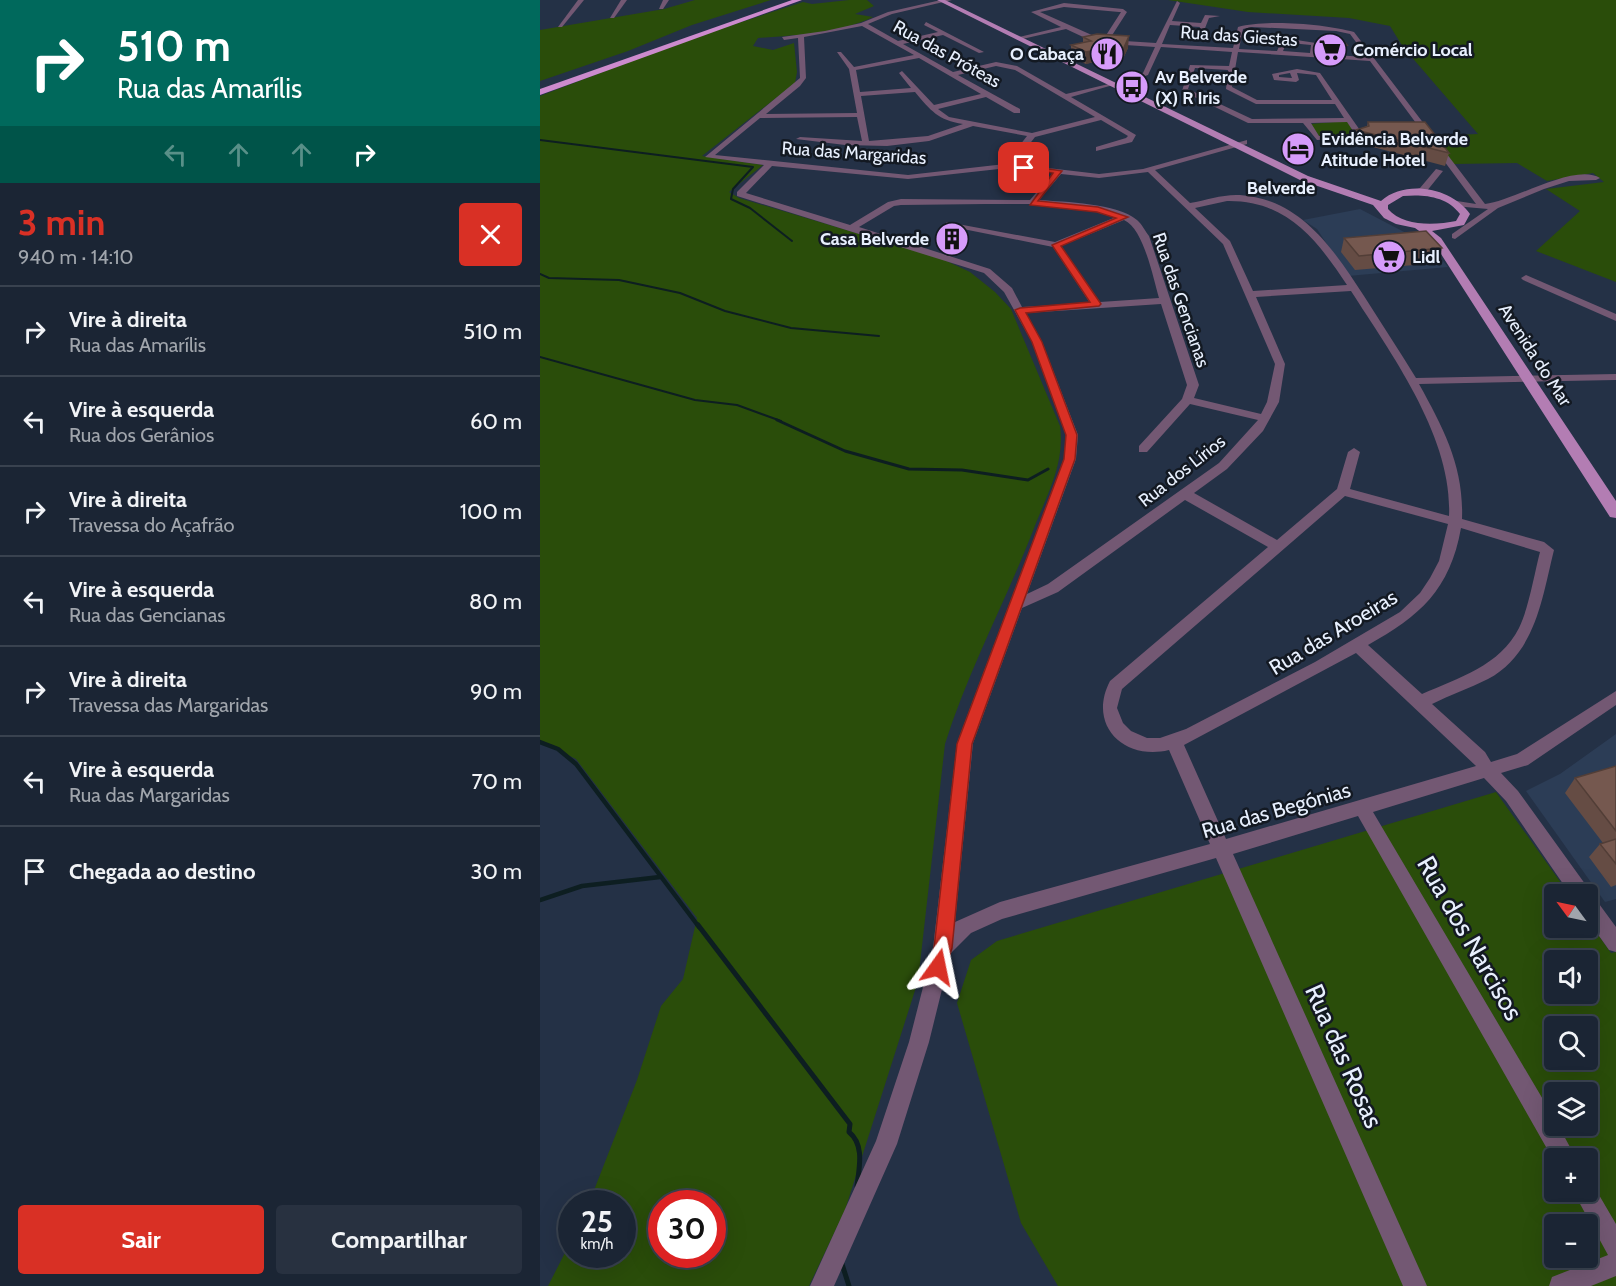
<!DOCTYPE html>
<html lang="pt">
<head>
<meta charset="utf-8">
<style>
	body { margin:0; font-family:Cabin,sans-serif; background:#283140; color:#f1f3f6; height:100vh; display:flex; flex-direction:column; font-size:22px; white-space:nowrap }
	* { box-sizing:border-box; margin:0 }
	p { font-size:20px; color:#a0a5ac }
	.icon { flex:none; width:33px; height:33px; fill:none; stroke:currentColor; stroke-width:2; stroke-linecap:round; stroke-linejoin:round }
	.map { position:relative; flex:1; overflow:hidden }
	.details { display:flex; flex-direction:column; background:#1b2534; width:540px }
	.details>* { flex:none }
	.top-card { background:#00695c; color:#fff; overflow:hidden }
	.needle { width:39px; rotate:303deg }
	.controls { position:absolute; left:1004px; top:884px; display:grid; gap:12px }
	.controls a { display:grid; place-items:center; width:54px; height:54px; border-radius:6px; background:#1b2534; box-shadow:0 6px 24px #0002,0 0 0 2px #39424f; font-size:30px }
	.speed { position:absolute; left:18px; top:1190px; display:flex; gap:12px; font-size:30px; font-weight:700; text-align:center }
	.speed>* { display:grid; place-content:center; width:78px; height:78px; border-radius:50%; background:#1b2534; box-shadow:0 6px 24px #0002,0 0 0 2px #39424f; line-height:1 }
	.speed small { font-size:15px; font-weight:400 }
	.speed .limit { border:9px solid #d22; background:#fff; color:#111 }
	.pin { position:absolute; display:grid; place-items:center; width:51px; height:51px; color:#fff; margin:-26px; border-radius:12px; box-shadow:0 3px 9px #0006 }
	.me { position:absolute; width:66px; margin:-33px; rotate:12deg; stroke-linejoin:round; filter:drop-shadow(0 0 4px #0008) }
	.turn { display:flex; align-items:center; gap:21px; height:126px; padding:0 18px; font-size:27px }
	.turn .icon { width:78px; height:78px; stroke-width:2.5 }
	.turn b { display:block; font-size:42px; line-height:51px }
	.lanes { display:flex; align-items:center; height:57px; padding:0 18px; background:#0003; justify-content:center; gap:30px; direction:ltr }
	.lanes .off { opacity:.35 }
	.round { display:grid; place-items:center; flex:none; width:63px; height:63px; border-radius:6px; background:#283140 }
	.headline { display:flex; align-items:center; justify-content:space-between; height:102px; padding:0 18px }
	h1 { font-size:36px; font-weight:800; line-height:45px; color:#d93025 }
	.cta { display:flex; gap:12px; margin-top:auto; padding:12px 18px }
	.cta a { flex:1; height:69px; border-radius:6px; background:#d93025; color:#fff; font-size:24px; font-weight:800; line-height:69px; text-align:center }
	.cta a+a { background:#283140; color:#f1f3f6 }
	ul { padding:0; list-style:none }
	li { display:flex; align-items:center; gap:18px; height:90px; padding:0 18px; border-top:2px solid #39424f }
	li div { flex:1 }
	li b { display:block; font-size:22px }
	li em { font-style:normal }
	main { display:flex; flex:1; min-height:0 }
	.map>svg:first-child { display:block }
	.built { fill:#2c3d56 }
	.green { fill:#2a4d0a; fill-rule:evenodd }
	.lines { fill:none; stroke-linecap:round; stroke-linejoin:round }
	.stream-far3 { stroke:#0d1e21; stroke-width:2 }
	.stream-far2 { stroke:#0d1e21; stroke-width:3 }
	.stream-far1 { stroke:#0d1e21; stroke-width:4.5 }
	.stream { stroke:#0d1e21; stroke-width:5 }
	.minor { fill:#735873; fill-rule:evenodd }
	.major { fill:#b37db3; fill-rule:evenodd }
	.highway { fill:#cc8bcd; fill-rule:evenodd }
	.wall { fill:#654c44 }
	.shaded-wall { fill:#523e37 }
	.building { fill:#75584f; stroke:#523e37; stroke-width:1.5 }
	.route { fill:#d93025; stroke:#8d1f18; stroke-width:1.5 }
	.labels { text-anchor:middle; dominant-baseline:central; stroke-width:5; stroke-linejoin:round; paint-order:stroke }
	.far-street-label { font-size:18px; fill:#e8f0fe; stroke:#131922 }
	.far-poi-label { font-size:18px; font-weight:bold; fill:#e8f0fe; stroke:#131922; text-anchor:start }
	.far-neighbourhood-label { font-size:18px; font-weight:bold; fill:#e8f0fe; stroke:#131922 }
	.street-label { font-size:21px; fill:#e8f0fe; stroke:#131922 }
	.near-street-label { font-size:26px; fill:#e8f0fe; stroke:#131922 }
</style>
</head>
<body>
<main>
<section class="details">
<div class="top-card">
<div class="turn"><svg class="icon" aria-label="right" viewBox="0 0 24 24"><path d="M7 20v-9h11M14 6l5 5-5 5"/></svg><div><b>510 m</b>Rua das Amarílis</div></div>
<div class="lanes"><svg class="icon off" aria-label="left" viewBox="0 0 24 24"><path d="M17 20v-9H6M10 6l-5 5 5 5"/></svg><svg class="icon off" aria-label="ahead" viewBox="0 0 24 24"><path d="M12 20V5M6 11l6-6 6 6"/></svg><svg class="icon off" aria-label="ahead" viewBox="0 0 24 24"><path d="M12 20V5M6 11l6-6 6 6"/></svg><svg class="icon" aria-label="right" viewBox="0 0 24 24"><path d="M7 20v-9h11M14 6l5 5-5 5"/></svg></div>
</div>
<div class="headline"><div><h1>3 min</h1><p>940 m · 14:10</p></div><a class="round" style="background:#d93025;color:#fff"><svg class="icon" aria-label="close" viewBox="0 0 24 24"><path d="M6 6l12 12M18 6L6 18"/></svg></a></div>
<ul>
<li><svg class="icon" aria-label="right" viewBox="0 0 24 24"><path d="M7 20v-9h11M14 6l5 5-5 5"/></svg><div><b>Vire à direita</b><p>Rua das Amarílis</p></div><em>510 m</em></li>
<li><svg class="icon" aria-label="left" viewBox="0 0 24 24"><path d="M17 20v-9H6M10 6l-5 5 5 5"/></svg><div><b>Vire à esquerda</b><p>Rua dos Gerânios</p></div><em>60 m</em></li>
<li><svg class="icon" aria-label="right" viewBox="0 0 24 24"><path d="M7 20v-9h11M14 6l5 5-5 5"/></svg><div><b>Vire à direita</b><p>Travessa do Açafrão</p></div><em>100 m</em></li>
<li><svg class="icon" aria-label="left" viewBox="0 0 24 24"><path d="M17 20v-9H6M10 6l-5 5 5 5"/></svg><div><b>Vire à esquerda</b><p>Rua das Gencianas</p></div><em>80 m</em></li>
<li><svg class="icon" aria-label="right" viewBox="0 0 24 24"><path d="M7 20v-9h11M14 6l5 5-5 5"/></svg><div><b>Vire à direita</b><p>Travessa das Margaridas</p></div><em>90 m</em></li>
<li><svg class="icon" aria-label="left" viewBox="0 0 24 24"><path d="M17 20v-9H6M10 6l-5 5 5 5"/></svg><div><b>Vire à esquerda</b><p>Rua das Margaridas</p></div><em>70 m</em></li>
<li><svg class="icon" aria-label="arrive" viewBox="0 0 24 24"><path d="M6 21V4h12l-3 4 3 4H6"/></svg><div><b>Chegada ao destino</b></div><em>30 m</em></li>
</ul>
<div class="cta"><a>Sair</a><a>Compartilhar</a></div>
</section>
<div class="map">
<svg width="1076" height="1286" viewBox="0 0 1076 1286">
	<rect width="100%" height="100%" fill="#243146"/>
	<g class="built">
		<path d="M820 209 891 246 908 267 808 276 777 229 763 220Z"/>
		<path d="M1076 734V899L1065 902 986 791 1020 774Z"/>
	</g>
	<g class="green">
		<path d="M155 0H231L152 25 88 51 0 81V30L124 9Z"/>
		<path d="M309 0H327L334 6 315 14 333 17C297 34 257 35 218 38L213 46 233 50 254 43 257 72 255 83 162 156 223 165 189 192 199 198 400 258 430 272 455 292 471 309 520 426C525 461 509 491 496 523 468 597 429 668 405 744L378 981 305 1210 269 1286H8L31 1241 32 1254H82V1203H49L97 1080 121 1006 143 979 157 918 36 759 0 742V96L149 39 263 2 272 4ZM122 1203H172V1254H122Z"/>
		<path d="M628 0H1076V282L996 251 1040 211 1006 189 1064 182 1053 173 1007 181 977 163 914 164 891 136 938 134 863 47 850 26 809 18 708 12Z"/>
		<path d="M807 121 817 135 780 137 770 124Z"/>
		<path d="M956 792 1029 894H1014V927H1047V919L1071 953 1076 952V1286H518L481 1223 417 1003 431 960 457 941ZM1014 960H1047V993H1014ZM1014 1026H1047V1059H1014ZM1014 1092H1047V1125H1014ZM1014 1158H1047V1191H1014ZM1014 1224H1047V1257H1014Z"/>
	</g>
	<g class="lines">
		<g class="stream-far3">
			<path d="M0 140 213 167 193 189 191 199 210 208 252 241"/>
			<path d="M0 274 9 278 79 280 140 293 185 311 251 328 339 336"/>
			<path d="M0 357 155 400 197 405 241 421"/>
		</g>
		<path class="stream-far2" d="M237 420 305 451 369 469 422 470 488 480 508 469"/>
		<g class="stream-far1">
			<path d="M0 742 18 749 36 764 159 927"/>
			<path d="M0 900 42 886 120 877"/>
		</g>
		<g class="stream">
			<path d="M158 925 310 1124 309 1132C325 1145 319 1168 317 1186"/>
			<path d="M302 1264 309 1286"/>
		</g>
		<g class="minor">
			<path d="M38 0H44L22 27H18Z"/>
			<path d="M81 0H87L74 18H70Z"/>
			<path d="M123 0H129L123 9H119Z"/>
			<path d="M401 0H412L352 14 328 24 358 41 398 32 384 25 386 22 444 52 439 53 403 35 363 44 413 72 456 62 477 66 526 94 573 83V85L531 97 596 135 592 142 556 151V147L586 138 588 136 561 120 495 137 474 164 559 174 603 169 707 140V144L615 170 650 203C667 200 683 194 700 195 761 199 794 250 824 296 841 323 859 350 876 378L1076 374V380L879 384C904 429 924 467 922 519L1004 542 1014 550C1002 598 996 653 948 679 930 688 910 695 892 704L945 752 951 762 977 754 1076 691V705L988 765 961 773 978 791 1048 888 1050 895 1054 897 1076 927V952L1069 950 1047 919V894H1030L966 801 944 778 833 812 1014 1118V1125H1018L1036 1158H1014V1161L818 816 693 854 887 1286H863L676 858 462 919 431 933 411 953 389 1042 357 1144 294 1286H270L336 1141 369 1042 393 948 417 743 524 459 526 435 492 342 464 292 444 273 197 196V192L224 165 165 157 260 78 258 38 244 40 242 37 285 31 321 23 348 12ZM322 26 374 55 314 67 301 52H297L309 69 317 113 226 114 260 86 266 78 264 37ZM379 58 441 94 394 105 362 71 359 73 371 88 320 92 316 70ZM456 66 475 70 555 117 492 133 409 117 398 109 446 97 474 113H480V109L418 75ZM375 92C391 111 398 120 423 124L388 136 329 141 321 96ZM317 117 322 141 260 137 256 139 305 145 347 146 389 141 433 126 487 136 465 164 368 175 175 155 220 118ZM232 166 368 179 468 168 513 173 490 200 361 199 348 202 310 225 206 193ZM608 172 683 244 735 364 727 402 721 414 654 398 659 385 609 236C605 231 602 224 597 220 577 203 525 202 499 200L521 174 559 178ZM687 201C747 200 777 240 807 285L713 291 690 241 655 208ZM446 204C485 204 540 202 576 217L515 242 407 222 403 225 513 247 550 303 482 307 472 288 450 269 319 227 354 206 361 205ZM584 220C604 229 613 278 619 298L560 302 521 246ZM811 291C852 355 913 438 909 516L810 489 820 452 814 448 808 452 797 489 737 540 654 493 687 469 723 431 739 402 745 364 716 297ZM621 304 647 385 642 399 599 446V452H607L650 404 718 420 679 463 508 584 487 594 536 459 538 435 502 342 486 313ZM805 496 908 524 899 561 890 578 880 593 860 612 775 662 646 729 620 738H607L591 731 583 723 577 708 582 689ZM645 500 728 547 570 681C547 725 584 761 629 750L670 844 460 902 415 922 433 743 482 608 518 592ZM921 528 1000 552C994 575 989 607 979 628 960 666 918 678 882 694L828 645C880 616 910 590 921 528ZM816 653 936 766 686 839 644 745Z"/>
			<path d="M637 1 640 3 632 21 661 23 665 15 680 16 669 18 660 41 646 39 656 38 660 27 630 25 622 44 693 48 698 27C727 19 785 24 814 32L945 204C974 201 1035 162 1060 178L1056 180 1029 181 1004 189 958 208 915 239 912 238V234L948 209 914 206V202L917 201 936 204 830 61 698 52 692 87 717 100H792L776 75 757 73 759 80 756 82 734 80 732 74 757 69 780 73 824 136 820 138 777 140 763 123H708L642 91 650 65 689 66 692 52 621 47 608 75 581 84 579 81 603 73 615 47 556 43 526 29 478 40 475 38 521 27 491 12 524 3 583 9 587 12 569 40 616 43ZM524 7 579 12H581L563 40 500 12ZM712 27 796 31 810 34 827 57 776 54V43L750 39 741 42 737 51 699 49 703 29ZM750 43 771 45 770 53 743 51 746 44ZM655 68 688 70 686 89 716 104H795L804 118 712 119 648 89ZM750 73 752 78 739 77V75ZM807 122 815 134 779 136 771 123Z"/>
			<path d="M896 169 903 171 886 192 871 195V191L880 188Z"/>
			<path d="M986 275 1076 314V321L983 280 981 278Z"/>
			<path d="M1047 1181 1052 1183 1076 1224V1276L1051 1286H1009L1012 1277 1068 1255 1033 1191H1047Z"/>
		</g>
		<path class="major" d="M397 0H405L768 176 841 201C866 179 912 188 930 214L924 225 892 231 901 238 1076 501V518L1070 517 892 240 875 228 856 224 844 218 833 205 760 180ZM863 196C883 194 907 196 920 214L916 221C896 225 863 227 848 209V205Z"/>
		<path class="highway" d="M252 0H262L0 95V89Z"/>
	</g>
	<g class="wall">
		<path d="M543 37 588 48 581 63 566 59 546 64 531 57V45L543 43Z"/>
		<path d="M780 37 807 45 805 53 778 52Z"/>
		<path d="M828 122 909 153 905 166 814 142 816 130 827 126Z"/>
		<path d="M804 238 902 248 898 263 815 270 801 252Z"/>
		<path d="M1076 766V885L1071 887 1049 857 1060 844 1063 843 1025 793 1035 778Z"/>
	</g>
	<g class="shaded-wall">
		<path d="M589 36 588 48 581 63 582 52Z"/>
		<path d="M566 48V59L546 64V52Z"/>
	</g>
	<g class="building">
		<path d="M557 34 589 36 582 52 566 48 546 52 531 45 551 41 543 37Z"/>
		<path d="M799 36 807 45 780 43V37Z"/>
		<path d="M828 122H885L909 153 816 130 829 126Z"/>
		<path d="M886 231 902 248 819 256 804 238Z"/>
		<path d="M1076 766V831L1035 778Z"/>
		<path d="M1076 839V864L1060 844Z"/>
	</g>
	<path class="route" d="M484 165 522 171 498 201 558 207 588 217 521 246 561 304 559 306 486 313 502 342 537 435 535 459 432 744 412 948 404 973 398 976 392 973 389 967 394 948 417 744 524 459 526 435 492 342 475 310 480 308 550 302 512 245 576 218 557 212 490 205 513 173 482 169Z"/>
	<defs>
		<symbol id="supermarket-disc" viewBox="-11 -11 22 22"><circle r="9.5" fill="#d69bfa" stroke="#131922"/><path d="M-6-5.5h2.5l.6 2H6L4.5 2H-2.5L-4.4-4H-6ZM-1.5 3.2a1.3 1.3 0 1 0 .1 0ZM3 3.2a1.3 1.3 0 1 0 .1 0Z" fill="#111"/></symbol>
		<symbol id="restaurant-disc" viewBox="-11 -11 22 22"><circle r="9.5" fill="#d69bfa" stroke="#131922"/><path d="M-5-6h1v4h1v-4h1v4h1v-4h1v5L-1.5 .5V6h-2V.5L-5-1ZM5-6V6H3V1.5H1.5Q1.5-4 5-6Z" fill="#111"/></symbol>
		<symbol id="bus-disc" viewBox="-11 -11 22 22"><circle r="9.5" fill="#d69bfa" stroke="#131922"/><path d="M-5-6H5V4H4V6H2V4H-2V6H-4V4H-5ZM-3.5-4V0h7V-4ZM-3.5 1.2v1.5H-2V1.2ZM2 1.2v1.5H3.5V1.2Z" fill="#111"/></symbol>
		<symbol id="hotel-disc" viewBox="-11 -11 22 22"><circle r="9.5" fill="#d69bfa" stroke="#131922"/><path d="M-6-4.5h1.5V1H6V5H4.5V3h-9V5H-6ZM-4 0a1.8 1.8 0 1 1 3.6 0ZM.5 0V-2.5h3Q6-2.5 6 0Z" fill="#111"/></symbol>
		<symbol id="building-disc" viewBox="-11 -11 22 22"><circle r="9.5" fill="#d69bfa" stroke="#131922"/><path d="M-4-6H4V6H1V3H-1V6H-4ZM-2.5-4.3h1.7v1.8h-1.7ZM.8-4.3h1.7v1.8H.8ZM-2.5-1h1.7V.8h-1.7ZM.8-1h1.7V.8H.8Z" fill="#111"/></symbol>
	</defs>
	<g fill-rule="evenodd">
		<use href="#supermarket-disc" x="771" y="31" width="38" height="38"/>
		<use href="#restaurant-disc" x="548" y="35" width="38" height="38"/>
		<use href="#bus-disc" x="573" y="68" width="38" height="38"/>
		<use href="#hotel-disc" x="739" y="130" width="38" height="38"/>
		<use href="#building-disc" x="393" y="220" width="38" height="38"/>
		<use href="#supermarket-disc" x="830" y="238" width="38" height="38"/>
	</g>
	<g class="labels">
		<g class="far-street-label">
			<text transform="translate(699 36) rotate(4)">Rua das Giestas</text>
			<text transform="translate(407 54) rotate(29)">Rua das Próteas</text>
			<text transform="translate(314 153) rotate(4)">Rua das Margaridas</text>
			<text transform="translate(641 300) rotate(71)">Rua das Gencianas</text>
			<text transform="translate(995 355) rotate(57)">Avenida do Mar</text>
			<text transform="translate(642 471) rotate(-38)">Rua dos Lírios</text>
		</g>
		<g class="far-poi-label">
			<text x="813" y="50">Comércio Local</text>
			<text x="544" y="54" text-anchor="end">O Cabaça</text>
			<text x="615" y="77">Av Belverde<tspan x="615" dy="21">(X) R Iris</tspan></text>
			<text x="781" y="139">Evidência Belverde<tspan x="781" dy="21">Atitude Hotel</tspan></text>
			<text x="389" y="239" text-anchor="end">Casa Belverde</text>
			<text x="872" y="257">Lidl</text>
		</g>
		<g class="far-neighbourhood-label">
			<text x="741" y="188">Belverde</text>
		</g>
		<g class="street-label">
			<text transform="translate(793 632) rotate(-31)">Rua das Aroeiras</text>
			<text transform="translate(736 810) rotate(-16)">Rua das Begónias</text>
		</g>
		<g class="near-street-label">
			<text transform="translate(930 938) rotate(60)">Rua dos Narcisos</text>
			<text transform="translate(804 1056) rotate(66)">Rua das Rosas</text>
		</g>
	</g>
</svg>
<div class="controls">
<a><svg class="needle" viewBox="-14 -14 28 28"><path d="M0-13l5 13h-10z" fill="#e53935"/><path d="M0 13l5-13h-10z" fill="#a0a5ac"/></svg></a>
<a><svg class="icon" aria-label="sound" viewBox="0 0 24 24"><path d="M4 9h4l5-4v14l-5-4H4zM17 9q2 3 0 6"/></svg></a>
<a><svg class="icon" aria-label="search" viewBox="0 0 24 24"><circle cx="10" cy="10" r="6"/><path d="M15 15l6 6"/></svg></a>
<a><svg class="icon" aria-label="layers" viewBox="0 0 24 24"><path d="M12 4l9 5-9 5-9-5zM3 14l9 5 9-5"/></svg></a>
<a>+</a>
<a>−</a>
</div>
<div class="speed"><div>25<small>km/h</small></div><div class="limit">30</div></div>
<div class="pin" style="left:484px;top:168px;background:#d93025"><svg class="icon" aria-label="arrive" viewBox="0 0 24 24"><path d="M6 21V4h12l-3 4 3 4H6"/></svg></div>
<svg class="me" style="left:398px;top:967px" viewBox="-20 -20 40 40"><path d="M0-17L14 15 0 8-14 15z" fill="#d93025" stroke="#fff" stroke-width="4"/></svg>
</div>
</main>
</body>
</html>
